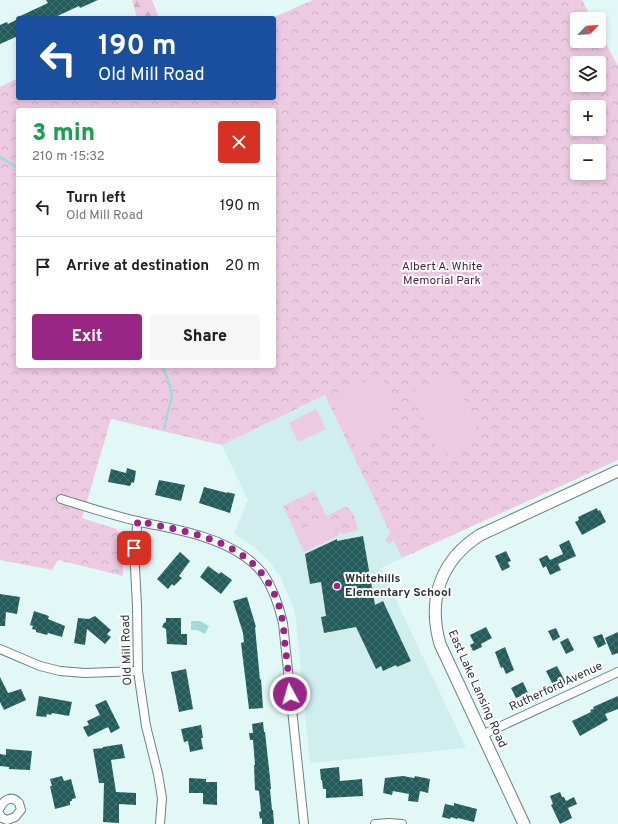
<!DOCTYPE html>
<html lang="en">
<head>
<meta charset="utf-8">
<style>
	body { margin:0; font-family:Overpass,sans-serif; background:#f6f6f6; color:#202124; height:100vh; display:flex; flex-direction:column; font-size:15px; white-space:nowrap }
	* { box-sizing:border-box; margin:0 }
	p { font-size:13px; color:#757577 }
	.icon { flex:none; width:22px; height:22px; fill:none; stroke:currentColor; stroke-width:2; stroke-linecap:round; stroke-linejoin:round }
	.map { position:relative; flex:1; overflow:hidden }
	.sheet { position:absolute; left:16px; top:108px; width:260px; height:260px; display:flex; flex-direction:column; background:#fff; border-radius:4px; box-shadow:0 2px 6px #0003 }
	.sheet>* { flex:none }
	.guide { position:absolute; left:16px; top:16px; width:260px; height:84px; border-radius:4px; box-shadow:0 2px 6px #0003; background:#1a4fa0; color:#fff; overflow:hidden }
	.needle { width:26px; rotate:65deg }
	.fabs { position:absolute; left:570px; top:12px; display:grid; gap:8px }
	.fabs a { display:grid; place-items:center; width:36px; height:36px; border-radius:4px; background:#fff; box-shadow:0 2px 6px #0003; font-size:20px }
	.pin { position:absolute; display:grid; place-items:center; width:34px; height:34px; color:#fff; margin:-17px; border-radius:8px; box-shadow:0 2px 6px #0006 }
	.me { position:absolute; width:44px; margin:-22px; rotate:354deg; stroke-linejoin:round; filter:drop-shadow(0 0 3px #0008) }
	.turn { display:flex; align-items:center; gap:14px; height:84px; padding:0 16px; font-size:18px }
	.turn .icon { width:52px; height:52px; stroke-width:2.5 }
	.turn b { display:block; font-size:28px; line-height:34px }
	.round { display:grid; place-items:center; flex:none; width:42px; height:42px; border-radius:4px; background:#f6f6f6 }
	.head { display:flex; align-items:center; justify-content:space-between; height:68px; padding:0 16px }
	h1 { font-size:24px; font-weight:800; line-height:30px; color:#1e9e55 }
	.action { display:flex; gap:8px; margin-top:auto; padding:8px 16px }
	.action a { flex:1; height:46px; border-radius:4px; background:#982684; color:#fff; font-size:16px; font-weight:800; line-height:46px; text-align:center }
	.action a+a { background:#f6f6f6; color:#202124 }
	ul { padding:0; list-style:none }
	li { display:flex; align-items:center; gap:12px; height:60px; padding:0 16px; border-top:1px solid #e0e0e0 }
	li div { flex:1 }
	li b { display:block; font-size:15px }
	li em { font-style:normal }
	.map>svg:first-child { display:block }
	.built { fill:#cfeeed }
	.forest { fill:url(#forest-firs) }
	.park { fill:url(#park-crowns); fill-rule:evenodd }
	.garden { fill:#eccae2 }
	.water { fill:#a1dad9 }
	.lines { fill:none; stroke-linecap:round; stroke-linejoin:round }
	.stream { stroke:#a1dad9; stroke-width:2.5 }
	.building { fill:url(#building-cross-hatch) }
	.street-casing { stroke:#6d8180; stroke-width:10 }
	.secondary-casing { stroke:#6d8180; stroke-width:13 }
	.street { stroke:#fff; stroke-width:8 }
	.secondary { stroke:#fff; stroke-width:11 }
	.route { stroke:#982684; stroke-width:7; stroke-dasharray:0 12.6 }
	.poi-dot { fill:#982684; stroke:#fff; stroke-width:1.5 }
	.labels { text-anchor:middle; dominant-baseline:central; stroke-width:4; stroke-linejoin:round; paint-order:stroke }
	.park-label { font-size:12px; fill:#4e1f44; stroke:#fff }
	.poi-label { font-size:12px; font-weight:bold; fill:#2b3333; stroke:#fff; text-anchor:start }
	.street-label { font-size:12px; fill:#2b3333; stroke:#fff }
</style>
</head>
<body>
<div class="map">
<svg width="618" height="824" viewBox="0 0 618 824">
	<defs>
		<pattern id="forest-firs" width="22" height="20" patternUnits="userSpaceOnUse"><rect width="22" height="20" fill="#eccae2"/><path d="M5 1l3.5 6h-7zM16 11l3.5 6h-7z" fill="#cbaec2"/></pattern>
		<pattern id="park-crowns" width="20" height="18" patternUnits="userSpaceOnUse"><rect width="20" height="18" fill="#eccae2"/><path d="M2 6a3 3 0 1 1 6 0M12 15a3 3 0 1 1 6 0" fill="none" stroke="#cbaec2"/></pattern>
		<pattern id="building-cross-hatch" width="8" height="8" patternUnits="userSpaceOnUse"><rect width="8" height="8" fill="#245c5b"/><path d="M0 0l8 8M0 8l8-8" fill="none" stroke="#437070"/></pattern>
	</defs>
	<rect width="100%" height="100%" fill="#e2f8f7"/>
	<path class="built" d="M325 395 402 558 381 568 466 748 310 763 296 620 293 606 281 578 272 565 261 553 249 543 234 534 248 500 222 445Z"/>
	<path class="forest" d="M132 0H152L159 18H137Z"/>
	<g class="park">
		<path d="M313 0H582L592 19H577V41H599V31L618 66V460L402 558 325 395 222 445 111 419 82 518 116 529 120 534 122 539 123 576 58 560 52 570 0 560V87L18 78V98H274V18H272ZM577 63H599V85H577ZM577 107H599V129H577ZM18 110H274V366H18ZM577 151H599V173H577Z"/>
		<path d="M314 491 326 516 346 507C355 512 356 520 358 530L344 534 341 533 338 534 336 537 327 518 296 533 283 506Z"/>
	</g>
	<g class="garden">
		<path d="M452 373 482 439 442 457 411 392Z"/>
		<path d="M381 374C384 381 387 388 389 394 397 421 379 441 359 453L332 402 334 396Z"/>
		<path d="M316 409 326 429 298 442 289 423Z"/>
		<path d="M327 518 336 537 304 552 295 533Z"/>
		<path d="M395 527 400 531 390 544 385 540Z"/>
	</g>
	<path class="water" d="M191 621H200L209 626 205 634 197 630H191Z"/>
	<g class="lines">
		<g class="stream">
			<path d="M0 157 18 168"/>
			<path d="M162 366 169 382 172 396 164 428"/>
		</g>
	</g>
	<g class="building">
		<path d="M46 0H98L80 8 79 6 53 18H16L48 3Z"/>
		<path d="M18 19V36L0 44V25L7 22 8 24Z"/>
		<path d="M127 468 136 471 134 483 132 482 130 486 108 482 111 469 126 473Z"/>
		<path d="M159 480 185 485 181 501 155 495Z"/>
		<path d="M204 487 227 493V492L235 494 230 513 199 503Z"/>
		<path d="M597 508 598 511 600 510 606 522 582 535 575 522 579 520 578 517Z"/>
		<path d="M363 536 375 605 383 601 411 661 397 667 396 665 383 671 381 666 376 669 356 627 324 633 321 617 326 616 321 582 310 584 305 554 337 539V541Z"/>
		<path d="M569 540 576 556 558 564 561 570 550 575 546 566 543 568 539 559 547 555 550 560 563 554 559 545Z"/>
		<path d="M506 551 511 561 508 562 510 567 502 571 495 556Z"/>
		<path d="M180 552 190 561 179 576 182 578 174 586 172 584 168 589 157 579Z"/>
		<path d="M208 566 219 574 221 572 232 580 221 594 200 577Z"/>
		<path d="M0 594 20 597 17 614 6 612 5 626H0Z"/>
		<path d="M247 597 256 627H255L260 680 261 679 263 708 249 709 241 643 244 642 243 633 233 601Z"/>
		<path d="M34 611 49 616 48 619 65 626 62 637 48 633 47 635 36 632V630L32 629 33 626 30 625Z"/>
		<path d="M95 616 111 630 107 634 111 637 105 644 87 629 85 645 74 643 78 618 89 619Z"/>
		<path d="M166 618H181V634H187V645L167 644 166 629 162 627 164 623 166 622Z"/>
		<path d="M486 627 492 638 481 644 482 647 473 651 470 645 474 643 470 635Z"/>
		<path d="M556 628 560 637 553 641 548 631Z"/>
		<path d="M618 632V653L612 655 605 638Z"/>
		<path d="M602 634 606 644 598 648 593 637Z"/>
		<path d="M568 638 574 650 566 654 560 642Z"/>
		<path d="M505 647 514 670 506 674 503 667 501 668 495 652Z"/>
		<path d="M557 666 566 683 555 689 546 671Z"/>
		<path d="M186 669 193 709 179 712 171 672Z"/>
		<path d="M0 677 8 693 21 689 26 700 4 710 0 702Z"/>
		<path d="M523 682 528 693 516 698 511 688Z"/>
		<path d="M39 696 72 702 69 716 52 713 51 715 47 714 46 717 36 716Z"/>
		<path d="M618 696V709L605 714 608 720 580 736 572 721 591 712 590 710 594 709 593 707Z"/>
		<path d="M106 700 120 728 111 733 108 727 88 737 83 727 89 725 87 721 100 715 95 705Z"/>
		<path d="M263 722 264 732H265L270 778 271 789H270L272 810H273L274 824H262V818L260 819 259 812 261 811 259 791 255 790 254 765H255L253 740H250L249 733H253L252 724Z"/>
		<path d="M201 725 203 738H201L203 749 190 752 188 741 184 742 181 729Z"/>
		<path d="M122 744 125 758 111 760 116 792 136 793V805L119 804V823L103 822 104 783H99L93 749 103 748V747Z"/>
		<path d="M6 749 32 751 30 770 9 769V767L0 766V754L6 755Z"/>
		<path d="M339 767 340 781 362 779 363 796 326 798V789H323L322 780H321L320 769Z"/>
		<path d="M62 776 64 781 71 779 76 798 72 799V801H70V805L55 809 50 786H52L50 779Z"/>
		<path d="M403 776 414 778 415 776 430 779 428 793 420 791 418 802 408 801 409 794 393 791 392 795 383 793 385 778Z"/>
		<path d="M189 778 206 779V782H217V805L203 804V793H189Z"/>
		<path d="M560 792 562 797H564L566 801 574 797 577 804 568 808 572 818 560 824 551 805 553 804 550 796Z"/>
		<path d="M454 803 477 809 474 822 458 818 457 819 451 817 450 819 442 817 445 804 454 806Z"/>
	</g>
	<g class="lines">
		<defs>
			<g id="street">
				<path d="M61 499C87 507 114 516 141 522 177 530 213 535 244 556 251 561 259 568 264 575 274 590 279 606 283 623L304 824"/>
				<path d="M138 521 134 548 137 606 138 671 146 726 158 774 162 798 160 824"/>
				<path d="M0 649 40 666 60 671 85 673 138 671"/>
				<path d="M482 735 618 672"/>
				<path d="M0 808C4 799 12 795 19 803L21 810 15 817 7 820 2 818 0 815"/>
				<path d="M375 824 389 823 402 824"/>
			</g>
			<path id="secondary" d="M524 824 440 644C427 599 441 560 480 535L618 471"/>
		</defs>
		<use href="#street" class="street-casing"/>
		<use href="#secondary" class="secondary-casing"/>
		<use href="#street" class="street"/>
		<use href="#secondary" class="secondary"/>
	</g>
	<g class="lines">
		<path class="route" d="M134 548 135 535 138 521C196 534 258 541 279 606 283 618 284 632 285 645 287 661 289 677 290 694"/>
	</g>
	<circle class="poi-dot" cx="337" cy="586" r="4"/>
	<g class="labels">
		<g class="park-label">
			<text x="442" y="267">Albert A. White<tspan x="442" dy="14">Memorial Park</tspan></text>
		</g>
		<g class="poi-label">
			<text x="345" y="579">Whitehills<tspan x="345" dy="14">Elementary School</tspan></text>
		</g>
		<g class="street-label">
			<text transform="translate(127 650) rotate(-92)">Old Mill Road</text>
			<text transform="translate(556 687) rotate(-25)">Rutherford Avenue</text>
			<text transform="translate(477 689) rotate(66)">East Lake Lansing Road</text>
		</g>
	</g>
</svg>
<div class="fabs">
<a><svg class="needle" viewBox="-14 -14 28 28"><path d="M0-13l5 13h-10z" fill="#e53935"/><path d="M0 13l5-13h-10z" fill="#757577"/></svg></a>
<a><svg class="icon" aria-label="layers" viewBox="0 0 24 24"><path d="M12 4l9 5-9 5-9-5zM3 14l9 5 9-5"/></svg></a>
<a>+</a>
<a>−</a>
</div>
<div class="pin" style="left:134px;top:548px;background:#d93025"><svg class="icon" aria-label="arrive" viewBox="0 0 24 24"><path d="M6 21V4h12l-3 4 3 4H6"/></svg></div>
<svg class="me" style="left:290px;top:694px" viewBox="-20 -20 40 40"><circle r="17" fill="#982684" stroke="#fff" stroke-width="3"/><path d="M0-11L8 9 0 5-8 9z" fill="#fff"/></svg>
<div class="guide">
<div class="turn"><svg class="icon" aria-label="left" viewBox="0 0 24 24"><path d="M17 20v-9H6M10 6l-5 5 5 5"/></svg><div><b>190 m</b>Old Mill Road</div></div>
</div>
<section class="sheet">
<div class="head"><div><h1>3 min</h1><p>210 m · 15:32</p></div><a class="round" style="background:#d93025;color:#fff"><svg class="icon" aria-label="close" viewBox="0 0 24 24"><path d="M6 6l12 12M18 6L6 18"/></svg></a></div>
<ul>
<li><svg class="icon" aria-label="left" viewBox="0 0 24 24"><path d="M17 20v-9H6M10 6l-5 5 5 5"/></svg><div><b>Turn left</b><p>Old Mill Road</p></div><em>190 m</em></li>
<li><svg class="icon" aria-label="arrive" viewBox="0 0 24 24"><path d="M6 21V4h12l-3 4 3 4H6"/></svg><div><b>Arrive at destination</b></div><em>20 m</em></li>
</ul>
<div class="action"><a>Exit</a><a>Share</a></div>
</section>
</div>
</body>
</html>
